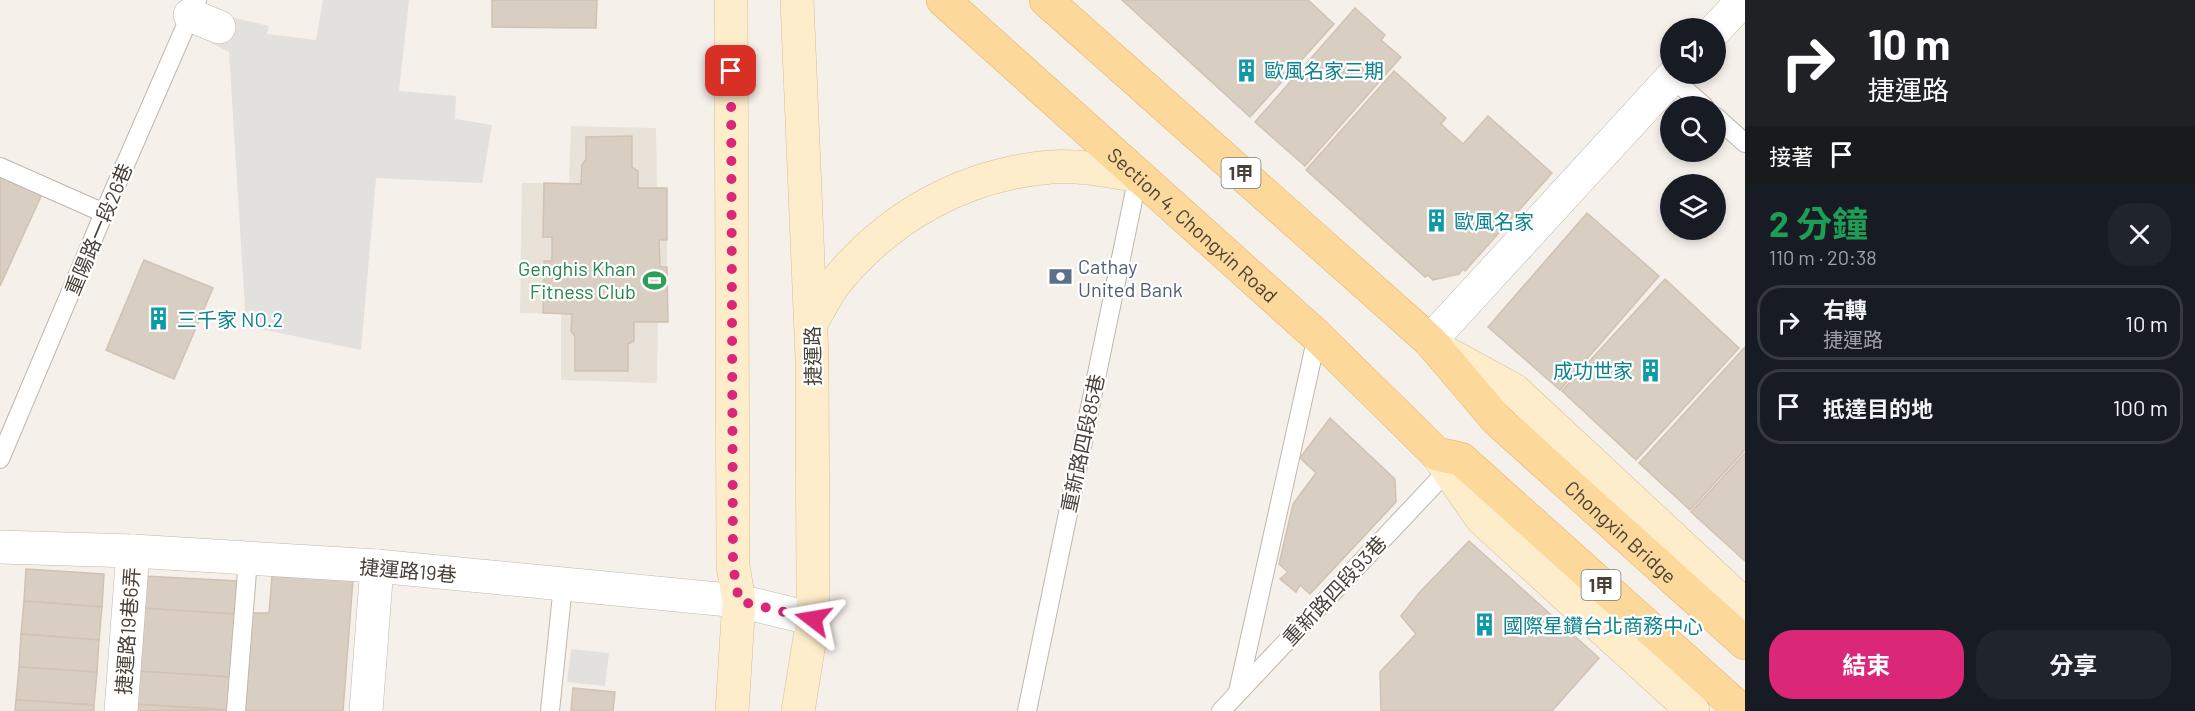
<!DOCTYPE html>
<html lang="zh-TW">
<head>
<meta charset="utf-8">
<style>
	body { margin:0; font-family:Barlow,"Noto Sans TC",sans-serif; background:#20242c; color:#f1f3f6; height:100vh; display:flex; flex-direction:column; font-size:22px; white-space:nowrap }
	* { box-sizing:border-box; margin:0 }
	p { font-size:20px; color:#9ea1a6 }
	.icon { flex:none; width:33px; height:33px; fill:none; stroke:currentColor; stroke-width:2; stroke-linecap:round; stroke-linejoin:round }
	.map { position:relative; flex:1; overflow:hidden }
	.drawer { display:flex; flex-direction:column; background:#171b24; width:450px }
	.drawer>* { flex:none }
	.hud { background:#202124; color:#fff; overflow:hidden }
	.controls { position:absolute; left:1660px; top:18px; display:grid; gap:12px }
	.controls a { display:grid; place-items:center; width:66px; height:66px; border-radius:50%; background:#171b24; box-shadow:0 3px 9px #0003; font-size:30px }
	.pin { position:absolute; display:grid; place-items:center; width:51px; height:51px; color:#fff; margin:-26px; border-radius:12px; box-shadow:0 3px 9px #0006 }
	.me { position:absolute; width:66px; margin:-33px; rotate:284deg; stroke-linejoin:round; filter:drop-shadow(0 0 4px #0008) }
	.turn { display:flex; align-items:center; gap:21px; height:126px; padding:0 24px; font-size:27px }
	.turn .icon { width:78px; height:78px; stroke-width:2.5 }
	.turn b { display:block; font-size:42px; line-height:51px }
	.then { display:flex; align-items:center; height:57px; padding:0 24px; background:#0003; gap:12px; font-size:22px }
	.round { display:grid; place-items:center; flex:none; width:63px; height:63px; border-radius:24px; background:#20242c }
	.overview { display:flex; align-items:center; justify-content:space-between; height:102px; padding:0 24px }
	h1 { font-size:36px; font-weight:700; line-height:45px; color:#1e9e55 }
	.action { display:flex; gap:12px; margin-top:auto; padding:12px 24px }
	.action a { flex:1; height:69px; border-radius:24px; background:#db2777; color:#fff; font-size:24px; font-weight:700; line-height:69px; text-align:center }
	.action a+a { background:#20242c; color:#f1f3f6 }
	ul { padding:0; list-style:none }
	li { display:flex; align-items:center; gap:18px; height:75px; margin:0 12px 9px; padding:0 12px; border:3px solid #363941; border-radius:24px }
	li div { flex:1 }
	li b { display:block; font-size:22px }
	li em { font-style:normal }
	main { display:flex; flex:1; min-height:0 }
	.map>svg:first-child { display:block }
	.residential { fill:#e9e2d8 }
	.parking { fill:#e3e1de }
	.building { fill:#d9cec2; stroke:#d1c2b2; stroke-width:1.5 }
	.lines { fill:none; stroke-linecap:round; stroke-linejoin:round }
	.lane-casing { stroke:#c0b7ac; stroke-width:20 }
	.street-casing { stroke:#c0b7ac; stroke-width:34 }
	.secondary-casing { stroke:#d4bf9a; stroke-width:34 }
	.primary-casing { stroke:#e3b369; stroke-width:34 }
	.lane { stroke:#fff; stroke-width:18 }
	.street { stroke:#fff; stroke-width:33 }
	.secondary { stroke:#feedcb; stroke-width:33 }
	.primary { stroke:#fdd89b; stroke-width:33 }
	.route { stroke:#db2777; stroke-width:10; stroke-dasharray:0 18 }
	.labels { text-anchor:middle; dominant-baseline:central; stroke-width:4.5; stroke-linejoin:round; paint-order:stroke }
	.shield { fill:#fff; stroke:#807a74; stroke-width:1.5 }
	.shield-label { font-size:18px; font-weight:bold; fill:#494138 }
	.culture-label { font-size:20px; fill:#0d838f; stroke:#fff; text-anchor:start }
	.street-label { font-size:20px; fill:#494138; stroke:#fff }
	.service-label { font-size:20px; fill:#4e5e75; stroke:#fff; text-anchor:start }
	.leisure-label { font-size:20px; fill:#27864d; stroke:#fff; text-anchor:end }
</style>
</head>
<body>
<main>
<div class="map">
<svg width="1745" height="711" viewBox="0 0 1745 711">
	<rect width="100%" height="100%" fill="#f5f0ea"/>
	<path class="residential" d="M571 126 656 128 657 187 667 188V267L668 322 658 323 657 383 561 380V314L520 313 522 183H569Z"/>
	<g class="parking">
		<path d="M323 0H409L399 91 456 96 455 119 492 125 482 183 376 178 361 350 246 326 229 52 211 43 226 16 269 26 267 34 316 40Z"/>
		<path d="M571 649 609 653 605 686 567 682Z"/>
	</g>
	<g class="building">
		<path d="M492 0H597L596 28 492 27Z"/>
		<path d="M1122 0H1308L1334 24 1250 117Z"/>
		<path d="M1355 8 1385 35 1381 40 1401 57 1305 166 1255 122Z"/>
		<path d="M1394 71 1446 118 1441 124 1463 144 1488 116 1552 173 1465 271 1463 269 1459 274 1433 280 1428 275 1425 277 1306 170Z"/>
		<path d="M632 136V167L638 171V188H667V240H659L660 267H667L668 322H634V341L628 344V371H575V336L571 331 572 314 543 313 544 261H552V237H543L544 183 581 184 582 165 586 159V137Z"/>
		<path d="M0 175 42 194 0 286Z"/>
		<path d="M1587 213 1659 276 1560 390 1488 327Z"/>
		<path d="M144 260 213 288 174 379 106 350Z"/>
		<path d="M1665 279 1739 348 1636 460 1562 391Z"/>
		<path d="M1745 347V450L1690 510 1639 463Z"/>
		<path d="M1330 418 1395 479 1396 502 1310 594 1300 585 1296 592 1280 579 1288 572 1279 564 1293 504 1316 473 1300 458Z"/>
		<path d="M1745 453V561L1691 512Z"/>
		<path d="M1469 541 1599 658 1552 711H1381L1380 672 1416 634 1401 616 1419 593Z"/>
		<path d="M26 569 104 574 102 607 24 601Z"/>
		<path d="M143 576 239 581 236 614 140 608Z"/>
		<path d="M272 576 353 580 343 711H243L251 613H269Z"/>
		<path d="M24 601 102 607 99 640 21 634Z"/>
		<path d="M140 608 236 614 231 677 136 671Z"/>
		<path d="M21 634 99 640 97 672 19 667Z"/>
		<path d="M19 667 97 672 94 705 16 700Z"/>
		<path d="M136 671 231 677 228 710 133 704Z"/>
		<path d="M573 688 615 692 613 711H571Z"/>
		<path d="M16 700 94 705V711H15Z"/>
		<path d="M133 704 228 710 132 711Z"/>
	</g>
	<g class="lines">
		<defs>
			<g id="lane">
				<path d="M1671 77 1704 106"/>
				<path d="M1716 117 1745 143"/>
				<path d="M0 167 104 213"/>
				<path d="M0 459 104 213 197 0"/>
				<path d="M1238 692 1317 336"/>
				<path d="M236 711 248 559"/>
				<path d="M550 711 563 585"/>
				<path d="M1027 711 1138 176"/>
				<path d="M1221 711 1448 470"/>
			</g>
			<g id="street">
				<path d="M190 15 219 27"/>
				<path d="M1716 29 1743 0"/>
				<path d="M1430 341 1675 74"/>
				<path d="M0 547 133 551 377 566 739 601 813 619"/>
				<path d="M121 711 133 551"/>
				<path d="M366 711 377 566"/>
			</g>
			<g id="secondary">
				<path d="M731 0 733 566 739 601 732 711"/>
				<path d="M797 0 812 358 813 590V619L798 711"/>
				<path d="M811 323C819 310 826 295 835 283 889 216 965 174 1051 167 1081 165 1110 171 1138 176"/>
				<path d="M1435 347 1514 390 1745 605"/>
				<path d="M1437 454 1482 519 1693 711"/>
			</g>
			<g id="primary">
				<path id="s1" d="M943 0 1317 336 1437 454 1461 459 1742 711"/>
				<path id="s2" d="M1046 0 1430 341 1497 420 1745 643"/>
			</g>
		</defs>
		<use href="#lane" class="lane-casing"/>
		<use href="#street" class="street-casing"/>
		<use href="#secondary" class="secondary-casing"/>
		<use href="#primary" class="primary-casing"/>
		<use href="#lane" class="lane"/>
		<use href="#street" class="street"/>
		<use href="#secondary" class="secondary"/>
		<use href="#primary" class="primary"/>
	</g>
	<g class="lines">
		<path class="route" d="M731 71 733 566 739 601 813 619"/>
	</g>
	<defs>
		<symbol id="building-bare" viewBox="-9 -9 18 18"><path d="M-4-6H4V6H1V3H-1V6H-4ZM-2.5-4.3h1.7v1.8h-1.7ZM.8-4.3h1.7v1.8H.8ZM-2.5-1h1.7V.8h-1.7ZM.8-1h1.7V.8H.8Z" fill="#0f9aa8" stroke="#fff" stroke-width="2.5" paint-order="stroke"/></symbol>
		<symbol id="bank-bare" viewBox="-9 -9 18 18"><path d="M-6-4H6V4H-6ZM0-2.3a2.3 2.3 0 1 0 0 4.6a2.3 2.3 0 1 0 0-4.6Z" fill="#5c6f8a" stroke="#fff" stroke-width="2.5" paint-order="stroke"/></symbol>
		<symbol id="stadium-bare" viewBox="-9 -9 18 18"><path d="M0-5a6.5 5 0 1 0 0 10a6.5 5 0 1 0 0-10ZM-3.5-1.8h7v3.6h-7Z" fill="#2e9e5b" stroke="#fff" stroke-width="2.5" paint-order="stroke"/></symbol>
	</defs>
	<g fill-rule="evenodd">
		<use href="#building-bare" x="1230" y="54" width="33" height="33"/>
		<use href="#building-bare" x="1420" y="204" width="33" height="33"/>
		<use href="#bank-bare" x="1044" y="260" width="33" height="33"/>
		<use href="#stadium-bare" x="638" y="264" width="33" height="33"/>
		<use href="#building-bare" x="142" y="302" width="33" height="33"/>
		<use href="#building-bare" x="1634" y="354" width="33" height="33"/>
		<use href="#building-bare" x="1468" y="608" width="33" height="33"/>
	</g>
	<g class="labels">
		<g class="shield">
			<rect x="1221.5" y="158" width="39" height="30" rx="4.5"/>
			<rect x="1581.5" y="570" width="39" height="30" rx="4.5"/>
		</g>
		<g class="shield-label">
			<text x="1241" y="173">1甲</text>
			<text x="1601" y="585">1甲</text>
		</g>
		<g class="culture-label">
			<text x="1264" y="70">歐風名家三期</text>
			<text x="1454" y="221">歐風名家</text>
			<text x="177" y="319">三千家 NO.2</text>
			<text x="1633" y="370" text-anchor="end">成功世家</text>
			<text x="1503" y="625">國際星鑽台北商務中心</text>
		</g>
		<g class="street-label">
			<text stroke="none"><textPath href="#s1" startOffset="336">Section 4, Chongxin Road</textPath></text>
			<text transform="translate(98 229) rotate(-67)">重陽路一段26巷</text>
			<text transform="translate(812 356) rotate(-91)">捷運路</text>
			<text transform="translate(1082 443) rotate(-78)">重新路四段85巷</text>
			<text stroke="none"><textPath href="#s2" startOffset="784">Chongxin Bridge</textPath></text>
			<text transform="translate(408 570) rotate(5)">捷運路19巷</text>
			<text transform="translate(1334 590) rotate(-47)">重新路四段93巷</text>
			<text transform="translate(127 631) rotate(-86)">捷運路19巷6弄</text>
		</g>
		<g class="service-label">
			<text x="1078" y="266">Cathay<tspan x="1078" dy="23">United Bank</tspan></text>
		</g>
		<g class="leisure-label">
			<text x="636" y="268">Genghis Khan<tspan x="636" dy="23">Fitness Club</tspan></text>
		</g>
	</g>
</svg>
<div class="controls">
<a><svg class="icon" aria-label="sound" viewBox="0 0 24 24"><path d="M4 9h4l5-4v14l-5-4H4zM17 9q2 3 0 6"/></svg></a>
<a><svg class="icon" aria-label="search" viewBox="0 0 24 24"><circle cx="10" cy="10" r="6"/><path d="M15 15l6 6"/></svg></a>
<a><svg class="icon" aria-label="layers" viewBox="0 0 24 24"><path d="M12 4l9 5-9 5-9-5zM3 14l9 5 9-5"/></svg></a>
</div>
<div class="pin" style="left:731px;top:71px;background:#d93025"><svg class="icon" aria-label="arrive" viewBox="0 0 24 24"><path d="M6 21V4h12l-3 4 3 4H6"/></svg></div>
<svg class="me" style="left:813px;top:619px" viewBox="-20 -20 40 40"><path d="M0-17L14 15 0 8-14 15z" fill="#db2777" stroke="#fff" stroke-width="4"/></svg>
</div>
<section class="drawer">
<div class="hud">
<div class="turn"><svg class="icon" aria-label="right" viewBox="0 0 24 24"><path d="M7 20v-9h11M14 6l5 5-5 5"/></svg><div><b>10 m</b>捷運路</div></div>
<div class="then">接著<svg class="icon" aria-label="arrive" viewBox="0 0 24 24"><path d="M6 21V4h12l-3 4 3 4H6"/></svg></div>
</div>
<div class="overview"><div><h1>2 分鐘</h1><p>110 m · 20:38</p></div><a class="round"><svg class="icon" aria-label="close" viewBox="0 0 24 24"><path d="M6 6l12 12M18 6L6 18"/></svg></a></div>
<ul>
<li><svg class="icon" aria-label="right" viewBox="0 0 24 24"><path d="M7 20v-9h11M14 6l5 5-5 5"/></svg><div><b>右轉</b><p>捷運路</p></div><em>10 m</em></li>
<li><svg class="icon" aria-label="arrive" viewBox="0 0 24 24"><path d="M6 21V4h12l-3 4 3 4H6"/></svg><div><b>抵達目的地</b></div><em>100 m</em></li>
</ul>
<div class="action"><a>結束</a><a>分享</a></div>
</section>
</main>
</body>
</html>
